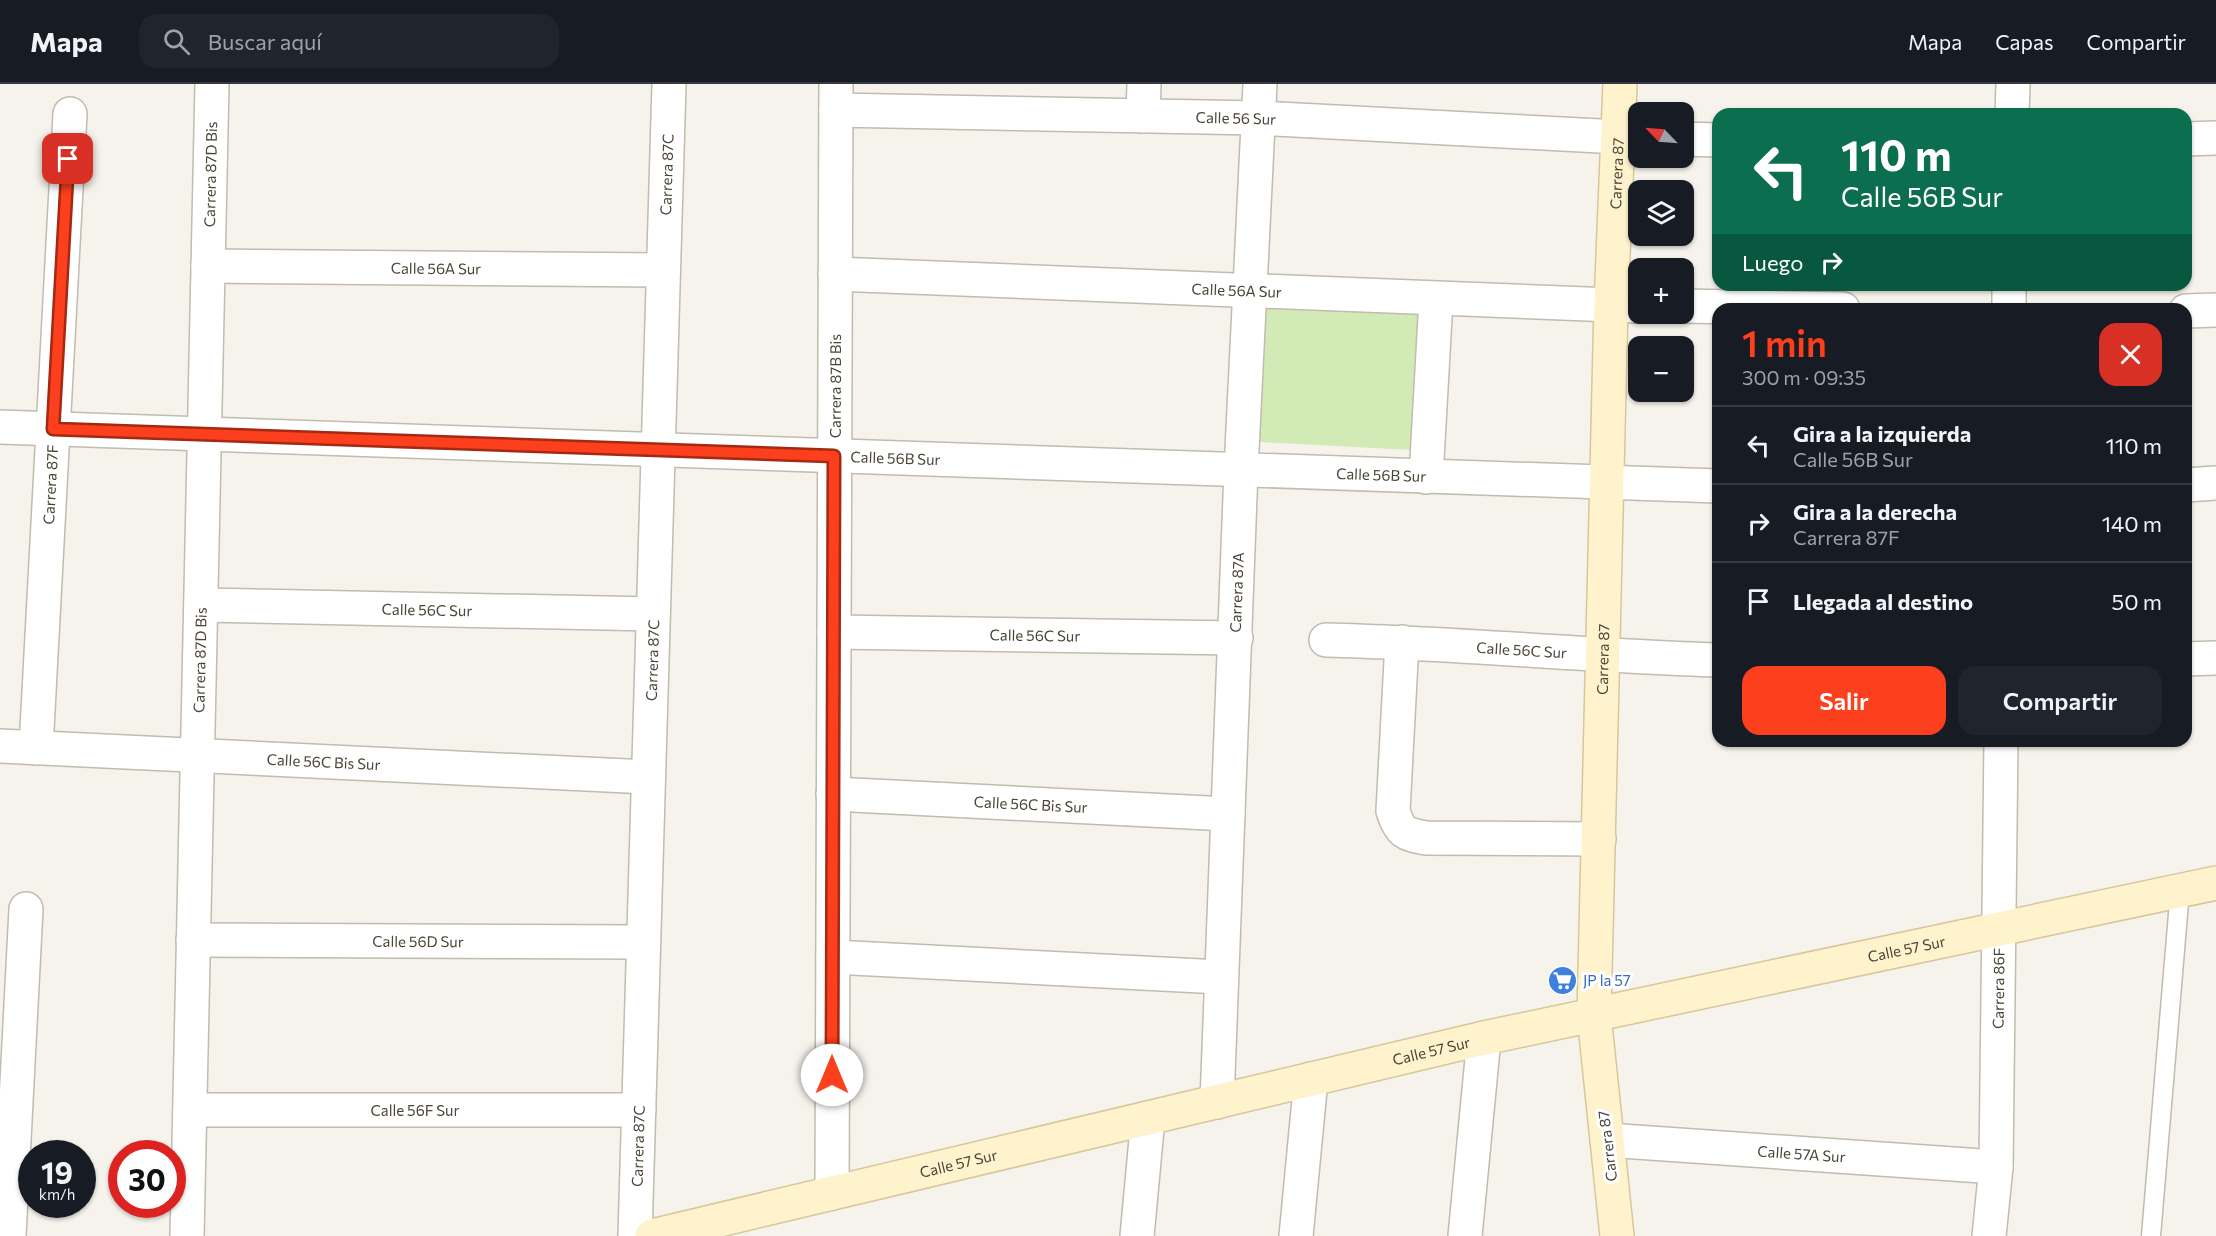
<!DOCTYPE html>
<html lang="es">
<head>
<meta charset="utf-8">
<style>
	body { margin:0; font-family:Commissioner,sans-serif; background:#20242c; color:#f1f3f6; height:100vh; display:flex; flex-direction:column; font-size:22px; white-space:nowrap }
	* { box-sizing:border-box; margin:0 }
	p { font-size:20px; color:#9ea1a6 }
	.icon { flex:none; width:33px; height:33px; fill:none; stroke:currentColor; stroke-width:2; stroke-linecap:round; stroke-linejoin:round }
	.map { position:relative; flex:1; overflow:hidden }
	.side { position:absolute; left:1712px; top:219px; width:480px; height:444px; display:flex; flex-direction:column; background:#171b24; border-radius:18px; box-shadow:0 2px 4px #0004 }
	.side>* { flex:none }
	.hud { position:absolute; left:1712px; top:24px; width:480px; height:183px; border-radius:18px; box-shadow:0 2px 4px #0004; background:#0b6e4f; color:#fff; overflow:hidden }
	.needle { width:39px; rotate:295deg }
	.buttons { position:absolute; left:1628px; top:18px; display:grid; gap:12px }
	.buttons a { display:grid; place-items:center; width:66px; height:66px; border-radius:12px; background:#171b24; box-shadow:0 2px 4px #0004; font-size:30px }
	.speed { position:absolute; left:18px; top:1056px; display:flex; gap:12px; font-size:30px; font-weight:700; text-align:center }
	.speed>* { display:grid; place-content:center; width:78px; height:78px; border-radius:50%; background:#171b24; box-shadow:0 2px 4px #0004; line-height:1 }
	.speed small { font-size:15px; font-weight:400 }
	.speed .limit { border:9px solid #d22; background:#fff; color:#111 }
	.pin { position:absolute; display:grid; place-items:center; width:51px; height:51px; color:#fff; margin:-26px; border-radius:12px; box-shadow:0 3px 9px #0006 }
	.me { position:absolute; width:66px; margin:-33px; rotate:0deg; stroke-linejoin:round; filter:drop-shadow(0 0 4px #0008) }
	.turn { display:flex; align-items:center; gap:21px; height:126px; padding:0 30px; font-size:27px }
	.turn .icon { width:78px; height:78px; stroke-width:2.5 }
	.turn b { display:block; font-size:42px; line-height:51px }
	.then { display:flex; align-items:center; height:57px; padding:0 30px; background:#0003; gap:12px; font-size:22px }
	.round { display:grid; place-items:center; flex:none; width:63px; height:63px; border-radius:18px; background:#20242c }
	.headline { display:flex; align-items:center; justify-content:space-between; height:102px; padding:0 30px }
	h1 { font-size:36px; font-weight:600; line-height:45px; color:#fc3f1d }
	.button { display:flex; gap:12px; margin-top:auto; padding:12px 30px }
	.button a { flex:1; height:69px; border-radius:18px; background:#fc3f1d; color:#fff; font-size:24px; font-weight:600; line-height:69px; text-align:center }
	.button a+a { background:#20242c; color:#f1f3f6 }
	ul { padding:0; list-style:none }
	li { display:flex; align-items:center; gap:18px; height:78px; padding:0 30px; border-top:2px solid #363941 }
	li div { flex:1 }
	li b { display:block; font-size:22px }
	li em { font-style:normal }
	header { display:flex; align-items:center; gap:36px; box-sizing:border-box; height:84px; padding:0 30px; background:#171b24; border-bottom:2px solid #363941 }
	header strong { font-size:28px }
	nav { display:flex; gap:33px; margin-inline-start:auto; font-size:21px }
	.search { width:420px; height:54px; background:#20242c; display:flex; align-items:center; gap:15px; box-sizing:border-box; padding:0 21px; border-radius:18px; color:#9ea1a6; font-size:22px }
	.map>svg:first-child { display:block }
	.green { fill:#d2eab5 }
	.lines { fill:none; stroke-linecap:round; stroke-linejoin:round }
	.lane-casing { stroke:#c2bbae; stroke-width:21 }
	.street-casing { stroke:#c2bbae; stroke-width:36 }
	.secondary-casing { stroke:#d6c79b; stroke-width:36 }
	.lane { stroke:#fff; stroke-width:18 }
	.street { stroke:#fff; stroke-width:33 }
	.secondary { stroke:#fff3cd; stroke-width:33 }
	.route-casing { stroke:#a42913; stroke-width:15 }
	.route { stroke:#fc3f1d; stroke-width:10 }
	.labels { text-anchor:middle; dominant-baseline:central; stroke-width:6; stroke-linejoin:round; paint-order:stroke }
	.street-label { font-size:15px; fill:#4b4439; stroke:#fff }
	.shop-label { font-size:15px; fill:#366cbe; stroke:#fff; text-anchor:start }
</style>
</head>
<body>
<header>
<strong>Mapa</strong>
<div class="search"><svg class="icon" aria-label="search" viewBox="0 0 24 24"><circle cx="10" cy="10" r="6"/><path d="M15 15l6 6"/></svg>Buscar aquí</div>
<nav><a>Mapa</a><a>Capas</a><a>Compartir</a></nav>
</header>
<div class="map">
<svg width="2216" height="1152" viewBox="0 0 2216 1152">
	<rect width="100%" height="100%" fill="#f6f3ec"/>
	<path class="green" d="M1266 221 1420 229 1412 366 1259 358Z"/>
	<g class="lines">
		<defs>
			<path id="lane" d="M2151 1152 2180 806"/>
			<g id="street">
				<path id="s1" d="M836 26 1258 34 1638 54"/>
				<path d="M2012 30 2013 0"/>
				<path d="M1143 32 1144 0"/>
				<path d="M1683 55 1718 56"/>
				<path d="M2186 55 2216 54"/>
				<path id="s2" d="M208 182 663 186"/>
				<path id="s3" d="M835 190 1638 222"/>
				<path d="M1683 222 1843 225"/>
				<path d="M2009 225V201"/>
				<path d="M2186 227 2216 226"/>
				<path id="s4" d="M0 343 1718 402"/>
				<path d="M1426 393 1436 216"/>
				<path d="M2186 401 2216 399"/>
				<path id="s5" d="M201 521 653 530"/>
				<path id="s6" d="M834 548 1236 554"/>
				<path id="s7" d="M1326 556C1456 559 1587 572 1718 576"/>
				<path d="M1402 558 1393 727C1400 749 1405 750 1426 754L1599 755"/>
				<path d="M2186 575 2216 574"/>
				<path id="s8" d="M0 662 648 693"/>
				<path id="s9" d="M36 664 70 30"/>
				<path id="s10" d="M833 710 1228 730"/>
				<path id="s11" d="M193 856 643 858"/>
				<path d="M833 873 1220 893"/>
				<path id="s12" d="M1217 1018 1241 386 1260 0"/>
				<path id="s13" d="M190 1026H639"/>
				<path id="s14" d="M1607 1056 1996 1083"/>
				<path id="s15" d="M832 1109 836 0"/>
				<path d="M9 1152 26 825"/>
				<path id="s16" d="M187 1152 212 0"/>
				<path id="s17" d="M635 1152 669 0"/>
				<path d="M1137 1152 1148 1034"/>
				<path d="M1296 1152 1311 995"/>
				<path d="M1465 1152 1484 954"/>
				<path id="s18" d="M1989 1152 1996 1083 2001 657"/>
			</g>
			<g id="secondary">
				<path id="s19" d="M652 1152 1484 954 2216 799"/>
				<path id="s20" d="M1617 1152 1594 931 1611 221 1620 0"/>
			</g>
		</defs>
		<use href="#lane" class="lane-casing"/>
		<use href="#street" class="street-casing"/>
		<use href="#secondary" class="secondary-casing"/>
		<use href="#lane" class="lane"/>
		<use href="#street" class="street"/>
		<use href="#secondary" class="secondary"/>
	</g>
	<g class="lines">
		<defs>
			<path id="route" d="M68 75 53 345 834 372 832 991"/>
		</defs>
		<use href="#route" class="route-casing"/>
		<use href="#route" class="route"/>
	</g>
	<defs>
		<symbol id="supermarket-disc" viewBox="-11 -11 22 22"><circle r="9.5" fill="#3f7fe0" stroke="#fff"/><path d="M-6-5.5h2.5l.6 2H6L4.5 2H-2.5L-4.4-4H-6ZM-1.5 3.2a1.3 1.3 0 1 0 .1 0ZM3 3.2a1.3 1.3 0 1 0 .1 0Z" fill="#fff"/></symbol>
	</defs>
	<g fill-rule="evenodd">
		<use href="#supermarket-disc" x="1546" y="880" width="33" height="33"/>
	</g>
	<g class="labels">
		<g class="street-label">
			<text stroke="none"><textPath href="#s1" startOffset="400">Calle 56 Sur</textPath></text>
			<text stroke="none"><textPath href="#s16" startOffset="1062">Carrera 87D Bis</textPath></text>
			<text stroke="none"><textPath href="#s17" startOffset="1062">Carrera 87C</textPath></text>
			<text stroke="none"><textPath href="#s20" startOffset="1064">Carrera 87</textPath></text>
			<text stroke="none"><textPath href="#s2" startOffset="228">Calle 56A Sur</textPath></text>
			<text stroke="none"><textPath href="#s3" startOffset="402">Calle 56A Sur</textPath></text>
			<text stroke="none"><textPath href="#s15" startOffset="807">Carrera 87B Bis</textPath></text>
			<text stroke="none"><textPath href="#s4" startOffset="896">Calle 56B Sur</textPath></text>
			<text stroke="none"><textPath href="#s4" startOffset="1382">Calle 56B Sur</textPath></text>
			<text stroke="none"><textPath href="#s9" startOffset="264">Carrera 87F</textPath></text>
			<text stroke="none"><textPath href="#s12" startOffset="510">Carrera 87A</textPath></text>
			<text stroke="none"><textPath href="#s5" startOffset="226">Calle 56C Sur</textPath></text>
			<text stroke="none"><textPath href="#s6" startOffset="201">Calle 56C Sur</textPath></text>
			<text stroke="none"><textPath href="#s7" startOffset="196">Calle 56C Sur</textPath></text>
			<text stroke="none"><textPath href="#s16" startOffset="576">Carrera 87D Bis</textPath></text>
			<text stroke="none"><textPath href="#s17" startOffset="576">Carrera 87C</textPath></text>
			<text stroke="none"><textPath href="#s20" startOffset="578">Carrera 87</textPath></text>
			<text stroke="none"><textPath href="#s8" startOffset="324">Calle 56C Bis Sur</textPath></text>
			<text stroke="none"><textPath href="#s10" startOffset="198">Calle 56C Bis Sur</textPath></text>
			<text stroke="none"><textPath href="#s11" startOffset="225">Calle 56D Sur</textPath></text>
			<text stroke="none"><textPath href="#s19" startOffset="1287">Calle 57 Sur</textPath></text>
			<text stroke="none"><textPath href="#s18" startOffset="248">Carrera 86F</textPath></text>
			<text stroke="none"><textPath href="#s19" startOffset="801">Calle 57 Sur</textPath></text>
			<text stroke="none"><textPath href="#s13" startOffset="225">Calle 56F Sur</textPath></text>
			<text stroke="none"><textPath href="#s17" startOffset="90">Carrera 87C</textPath></text>
			<text transform="translate(1607 1062) rotate(-97)">Carrera 87</text>
			<text stroke="none"><textPath href="#s14" startOffset="195">Calle 57A Sur</textPath></text>
			<text stroke="none"><textPath href="#s19" startOffset="315">Calle 57 Sur</textPath></text>
		</g>
		<g class="shop-label">
			<text x="1583" y="896">JP la 57</text>
		</g>
	</g>
</svg>
<div class="buttons">
<a><svg class="needle" viewBox="-14 -14 28 28"><path d="M0-13l5 13h-10z" fill="#e53935"/><path d="M0 13l5-13h-10z" fill="#9ea1a6"/></svg></a>
<a><svg class="icon" aria-label="layers" viewBox="0 0 24 24"><path d="M12 4l9 5-9 5-9-5zM3 14l9 5 9-5"/></svg></a>
<a>+</a>
<a>−</a>
</div>
<div class="speed"><div>19<small>km/h</small></div><div class="limit">30</div></div>
<div class="pin" style="left:68px;top:75px;background:#d93025"><svg class="icon" aria-label="arrive" viewBox="0 0 24 24"><path d="M6 21V4h12l-3 4 3 4H6"/></svg></div>
<svg class="me" style="left:832px;top:991px" viewBox="-20 -20 40 40"><circle r="19" fill="#fff"/><path d="M0-13L10 11 0 6-10 11z" fill="#fc3f1d"/></svg>
<div class="hud">
<div class="turn"><svg class="icon" aria-label="left" viewBox="0 0 24 24"><path d="M17 20v-9H6M10 6l-5 5 5 5"/></svg><div><b>110 m</b>Calle 56B Sur</div></div>
<div class="then">Luego<svg class="icon" aria-label="right" viewBox="0 0 24 24"><path d="M7 20v-9h11M14 6l5 5-5 5"/></svg></div>
</div>
<section class="side">
<div class="headline"><div><h1>1 min</h1><p>300 m · 09:35</p></div><a class="round" style="background:#d93025;color:#fff"><svg class="icon" aria-label="close" viewBox="0 0 24 24"><path d="M6 6l12 12M18 6L6 18"/></svg></a></div>
<ul>
<li><svg class="icon" aria-label="left" viewBox="0 0 24 24"><path d="M17 20v-9H6M10 6l-5 5 5 5"/></svg><div><b>Gira a la izquierda</b><p>Calle 56B Sur</p></div><em>110 m</em></li>
<li><svg class="icon" aria-label="right" viewBox="0 0 24 24"><path d="M7 20v-9h11M14 6l5 5-5 5"/></svg><div><b>Gira a la derecha</b><p>Carrera 87F</p></div><em>140 m</em></li>
<li><svg class="icon" aria-label="arrive" viewBox="0 0 24 24"><path d="M6 21V4h12l-3 4 3 4H6"/></svg><div><b>Llegada al destino</b></div><em>50 m</em></li>
</ul>
<div class="button"><a>Salir</a><a>Compartir</a></div>
</section>
</div>
</body>
</html>
